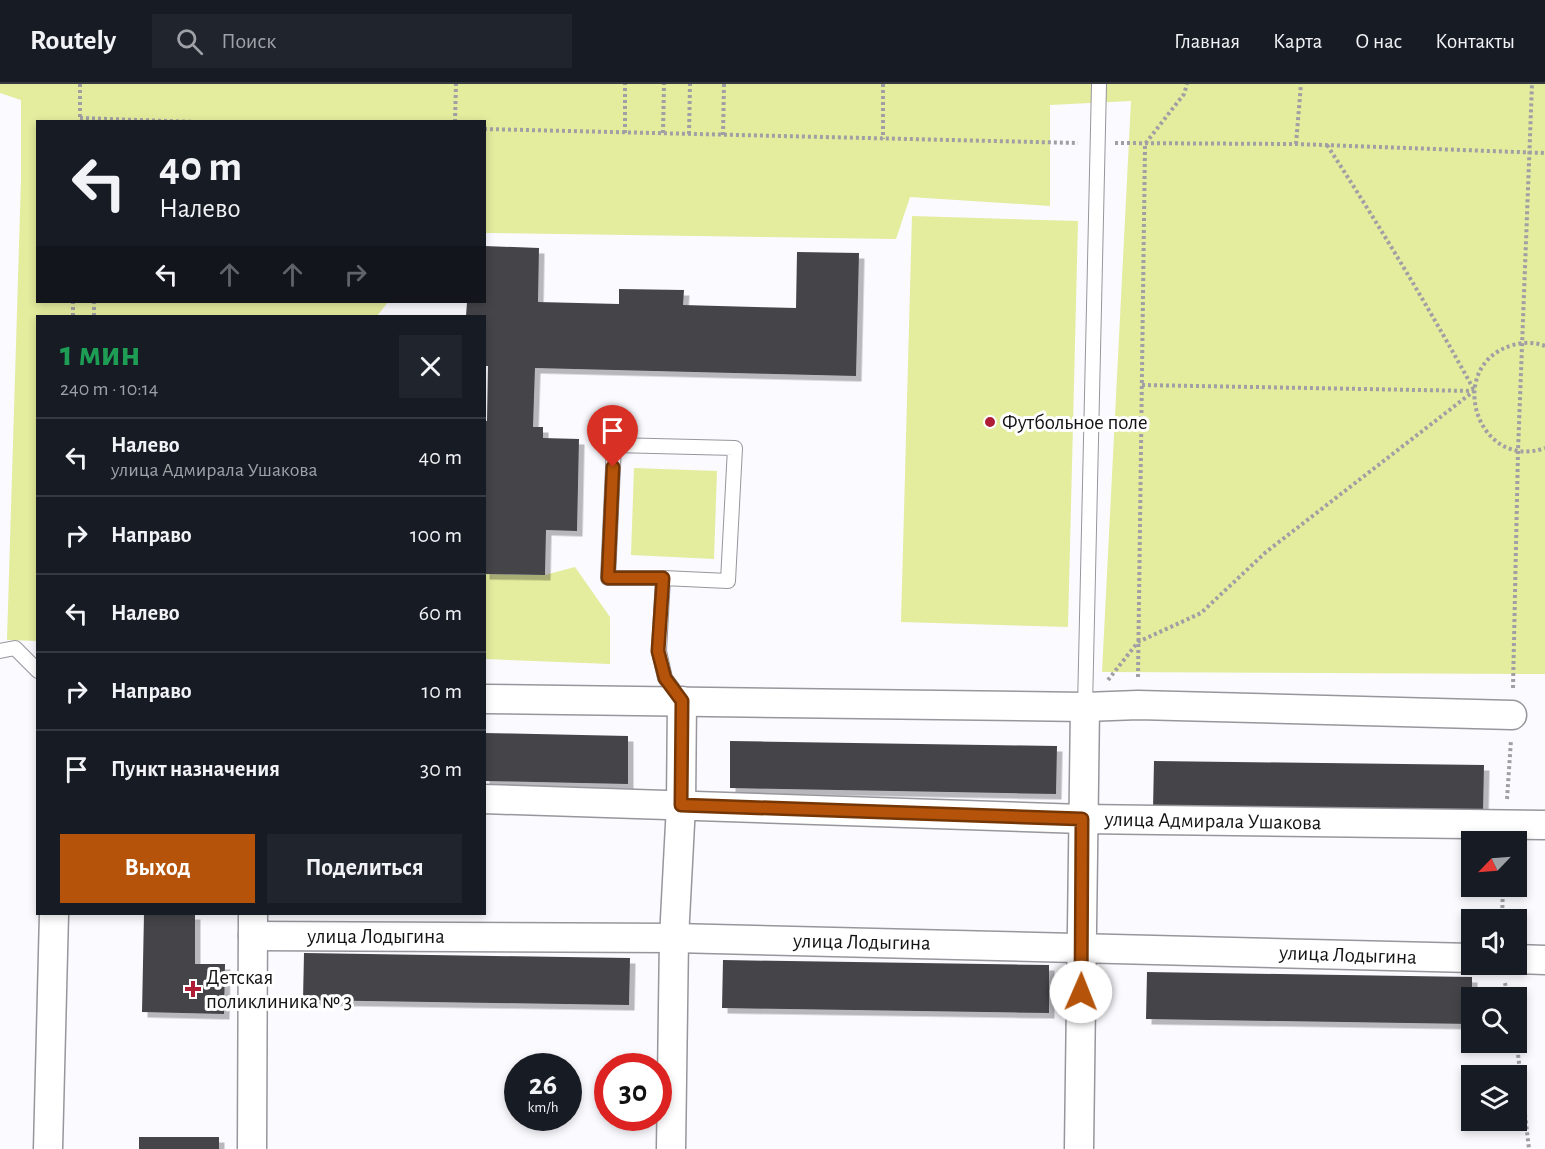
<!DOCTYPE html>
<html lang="ru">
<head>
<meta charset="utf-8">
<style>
	body { margin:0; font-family:"Alegreya Sans",sans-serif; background:#20242c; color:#f1f3f6; height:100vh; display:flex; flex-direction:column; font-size:22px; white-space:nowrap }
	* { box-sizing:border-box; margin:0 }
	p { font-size:20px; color:#9ea1a6 }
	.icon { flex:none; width:33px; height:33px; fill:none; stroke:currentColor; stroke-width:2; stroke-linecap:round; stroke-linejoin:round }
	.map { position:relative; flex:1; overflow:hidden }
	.sheet { position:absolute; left:36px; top:231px; width:450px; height:600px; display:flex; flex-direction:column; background:#171b24; border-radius:0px; box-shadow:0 3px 9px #0003 }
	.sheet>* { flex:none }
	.hud { position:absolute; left:36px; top:36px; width:450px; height:183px; border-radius:0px; box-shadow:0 3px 9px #0003; background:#171b24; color:#f1f3f6; overflow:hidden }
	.needle { width:39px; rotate:245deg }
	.controls { position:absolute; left:1461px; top:747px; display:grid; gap:12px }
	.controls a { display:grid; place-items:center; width:66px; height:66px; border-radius:0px; background:#171b24; box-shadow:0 3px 9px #0003; font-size:30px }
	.speed { position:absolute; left:504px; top:969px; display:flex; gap:12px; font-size:30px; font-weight:700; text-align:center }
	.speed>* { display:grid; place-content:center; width:78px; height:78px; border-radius:50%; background:#171b24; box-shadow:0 3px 9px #0003; line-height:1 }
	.speed small { font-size:15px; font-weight:400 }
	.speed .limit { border:9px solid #d22; background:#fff; color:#111 }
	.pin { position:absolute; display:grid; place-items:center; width:51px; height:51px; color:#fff; margin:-62px -26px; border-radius:50% 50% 50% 0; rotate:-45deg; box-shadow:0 0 6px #0007 }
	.pin .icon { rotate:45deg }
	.me { position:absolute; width:66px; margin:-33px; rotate:1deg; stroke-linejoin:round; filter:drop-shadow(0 0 4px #0008) }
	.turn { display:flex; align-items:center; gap:21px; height:126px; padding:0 24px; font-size:27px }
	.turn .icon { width:78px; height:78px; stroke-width:2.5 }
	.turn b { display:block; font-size:42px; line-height:51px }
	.lanes { display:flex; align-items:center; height:57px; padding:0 24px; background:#0003; justify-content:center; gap:30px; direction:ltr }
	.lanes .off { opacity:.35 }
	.round { display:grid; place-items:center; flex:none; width:63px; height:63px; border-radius:0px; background:#20242c }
	.overview { display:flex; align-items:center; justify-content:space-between; height:102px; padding:0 24px }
	h1 { font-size:36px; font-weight:600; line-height:45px; color:#1e9e55 }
	.primary-button { display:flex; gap:12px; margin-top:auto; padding:12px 24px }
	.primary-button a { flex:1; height:69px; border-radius:0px; background:#b45309; color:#fff; font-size:24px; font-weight:600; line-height:69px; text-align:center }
	.primary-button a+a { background:#20242c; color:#f1f3f6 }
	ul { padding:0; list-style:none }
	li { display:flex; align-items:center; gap:18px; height:78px; padding:0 24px; border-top:2px solid #363941 }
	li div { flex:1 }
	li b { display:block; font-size:22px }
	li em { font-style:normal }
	header { display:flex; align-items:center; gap:36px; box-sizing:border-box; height:84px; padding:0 30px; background:#171b24; border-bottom:2px solid #363941 }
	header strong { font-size:28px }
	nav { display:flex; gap:33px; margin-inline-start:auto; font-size:21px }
	.search { width:420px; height:54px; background:#20242c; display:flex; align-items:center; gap:15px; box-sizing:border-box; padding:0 21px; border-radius:0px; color:#9ea1a6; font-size:22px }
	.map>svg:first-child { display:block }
	.green { fill:#e4ec9e }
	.building { fill:#444449; filter:url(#shadow) }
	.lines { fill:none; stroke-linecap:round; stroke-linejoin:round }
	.lane-casing { stroke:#96969c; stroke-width:16 }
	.street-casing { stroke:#96969c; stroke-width:31 }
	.path { stroke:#a0a0a4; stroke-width:4; stroke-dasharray:3 3; stroke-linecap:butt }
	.lane { stroke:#fff; stroke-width:14 }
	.street { stroke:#fff; stroke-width:28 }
	.route-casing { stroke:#753606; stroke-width:15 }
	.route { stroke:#b45309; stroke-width:10 }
	.poi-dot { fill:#af1c36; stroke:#fff; stroke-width:2 }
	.labels { text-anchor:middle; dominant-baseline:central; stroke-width:6; stroke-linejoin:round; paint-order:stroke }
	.poi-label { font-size:21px; fill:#131315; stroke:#fff; text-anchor:start }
	.street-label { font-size:21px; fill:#131315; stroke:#fff }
</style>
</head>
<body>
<header>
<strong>Routely</strong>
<div class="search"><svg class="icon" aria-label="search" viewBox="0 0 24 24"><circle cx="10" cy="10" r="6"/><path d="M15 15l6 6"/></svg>Поиск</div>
<nav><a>Главная</a><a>Карта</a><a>О нас</a><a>Контакты</a></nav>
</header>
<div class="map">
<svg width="1545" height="1065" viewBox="0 0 1545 1065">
	<defs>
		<filter id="shadow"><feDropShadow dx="5.5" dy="5.5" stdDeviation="0" flood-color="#0004"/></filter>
	</defs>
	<rect width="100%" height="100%" fill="#fbfaff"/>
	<g class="green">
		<path d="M0 0H1545V590L1102 588 1131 17 1050 21V122L910 113 896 155 485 149 484 38H38V218H388L377 232H38L37 557 7 556 21 96V16L0 9Z"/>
		<path d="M912 132 1078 137 1068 543 901 538Z"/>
		<path d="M634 384 717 387 714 475 631 471Z"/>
		<path d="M575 483 610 533V580L485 575V490L545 491Z"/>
	</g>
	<g class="building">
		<path d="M484 162 539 164 538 218 619 220V205L684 206 683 221 796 224 797 168 859 169 856 292 535 284 533 343H543V354L579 355 577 447 546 446 545 491 484 490V337H487L488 282H484V232H466L467 218H484Z"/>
		<path d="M484 649 628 652V700L484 697Z"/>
		<path d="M730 657 1057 662 1056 710 730 704Z"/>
		<path d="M1154 677 1484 681 1483 729 1153 725Z"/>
		<path d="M144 830H195V880H225L224 930 142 928Z"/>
		<path d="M304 869 630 874 629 921 303 916Z"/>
		<path d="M723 876 1049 881V929L722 924Z"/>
		<path d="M1147 888 1472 893V940L1146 935Z"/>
		<rect x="139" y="1053" width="80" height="12"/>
	</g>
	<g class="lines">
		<defs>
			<g id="lane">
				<path d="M663 494 728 497 735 364 614 361 608 494H663L659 567 665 594 682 617"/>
				<path d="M0 567 15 564 38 587"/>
				<path d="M1085 623 1099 0"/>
			</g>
			<g id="street">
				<path d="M484 615 1085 623 1138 621 1512 631"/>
				<path d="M484 715 1082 735 1545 741"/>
				<path d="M253 852 674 854 1472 874"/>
				<path d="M1516 875 1545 876"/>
				<path d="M48 1065 54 830"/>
				<path d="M252 1065 253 830"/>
				<path d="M671 1065 674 854 681 721 682 617"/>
				<path d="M1079 1065 1085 623"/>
			</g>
		</defs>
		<use href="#lane" class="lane-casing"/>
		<use href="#street" class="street-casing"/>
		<g class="path">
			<path d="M80 0V38"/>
			<path d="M883 0V55"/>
			<path d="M80 34 197 38"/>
			<path d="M455 38 456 0"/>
			<path d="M484 45 1078 59"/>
			<path d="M625 49V0"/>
			<path d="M663 49 664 0"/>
			<path d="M689 50 690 0"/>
			<path d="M723 51 724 0"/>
			<path d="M1115 59 1296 60 1545 69"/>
			<path d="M1296 60 1301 0"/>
			<path d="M1327 61C1379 141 1428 222 1474 306"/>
			<path d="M73 232V218"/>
			<path d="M94 232V218"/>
			<path d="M1545 262C1535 258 1523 258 1513 261 1443 281 1477 388 1545 364"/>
			<path d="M1142 301 1474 307"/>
			<path d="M1138 593 1145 60 1184 10 1187 0"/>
			<path d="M1108 596 1138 558 1201 529 1266 468 1474 307"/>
			<path d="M1513 604 1518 367 1532 0"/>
			<path d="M1507 715 1511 656"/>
			<path d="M1502 836 1503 802"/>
			<path d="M1505 899 1508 914"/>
			<path d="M1516 953 1529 1065"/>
		</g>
		<use href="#lane" class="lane"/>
		<use href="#street" class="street"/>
	</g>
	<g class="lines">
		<defs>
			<path id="route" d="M613 383 608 494H663L658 567 665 594 682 617 681 721 1082 735 1081 908"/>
		</defs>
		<use href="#route" class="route-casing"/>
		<use href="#route" class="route"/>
	</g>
	<g class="poi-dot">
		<circle cx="990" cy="338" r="6"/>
		<path d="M190 896h6v6h6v6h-6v6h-6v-6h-6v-6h6z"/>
	</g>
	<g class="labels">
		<g class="poi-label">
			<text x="1002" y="338">Футбольное поле</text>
			<text x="206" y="893">Детская<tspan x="206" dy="24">поликлиника № 3</tspan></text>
		</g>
		<g class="street-label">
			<text transform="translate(1213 737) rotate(1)">улица Адмирала Ушакова</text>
			<text x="376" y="852">улица Лодыгина</text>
			<text transform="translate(862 858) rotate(1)">улица Лодыгина</text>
			<text transform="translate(1348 871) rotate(2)">улица Лодыгина</text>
		</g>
	</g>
</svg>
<div class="controls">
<a><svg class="needle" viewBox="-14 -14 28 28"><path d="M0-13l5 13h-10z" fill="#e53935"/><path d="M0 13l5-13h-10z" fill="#9ea1a6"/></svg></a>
<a><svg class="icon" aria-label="sound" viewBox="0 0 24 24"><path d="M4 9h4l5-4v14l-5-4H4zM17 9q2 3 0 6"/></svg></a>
<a><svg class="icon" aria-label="search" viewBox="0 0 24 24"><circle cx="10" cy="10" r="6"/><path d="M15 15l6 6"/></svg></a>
<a><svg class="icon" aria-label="layers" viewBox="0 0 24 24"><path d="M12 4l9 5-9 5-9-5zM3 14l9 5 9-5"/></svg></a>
</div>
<div class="speed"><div>26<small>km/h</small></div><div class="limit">30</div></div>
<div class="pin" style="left:613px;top:383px;background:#d93025"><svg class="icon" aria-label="arrive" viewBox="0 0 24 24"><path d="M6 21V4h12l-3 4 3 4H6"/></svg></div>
<svg class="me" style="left:1081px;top:908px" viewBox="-20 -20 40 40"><circle r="19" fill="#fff"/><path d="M0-13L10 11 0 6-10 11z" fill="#b45309"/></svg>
<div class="hud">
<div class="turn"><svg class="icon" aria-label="left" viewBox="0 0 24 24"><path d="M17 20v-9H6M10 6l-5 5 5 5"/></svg><div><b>40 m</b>Налево</div></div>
<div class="lanes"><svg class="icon" aria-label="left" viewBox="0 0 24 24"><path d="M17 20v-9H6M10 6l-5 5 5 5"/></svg><svg class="icon off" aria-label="ahead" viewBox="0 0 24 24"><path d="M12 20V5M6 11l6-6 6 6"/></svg><svg class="icon off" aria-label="ahead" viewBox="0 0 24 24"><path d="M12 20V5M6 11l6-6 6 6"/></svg><svg class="icon off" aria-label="right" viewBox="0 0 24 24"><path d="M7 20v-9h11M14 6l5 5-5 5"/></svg></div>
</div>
<section class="sheet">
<div class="overview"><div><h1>1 мин</h1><p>240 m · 10:14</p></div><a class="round"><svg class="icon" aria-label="close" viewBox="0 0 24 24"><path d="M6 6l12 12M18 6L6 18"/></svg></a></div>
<ul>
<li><svg class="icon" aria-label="left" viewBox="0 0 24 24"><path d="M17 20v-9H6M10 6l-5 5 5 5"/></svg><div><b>Налево</b><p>улица Адмирала Ушакова</p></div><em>40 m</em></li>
<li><svg class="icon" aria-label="right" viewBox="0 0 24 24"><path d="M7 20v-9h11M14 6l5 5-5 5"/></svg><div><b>Направо</b></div><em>100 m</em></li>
<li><svg class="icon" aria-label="left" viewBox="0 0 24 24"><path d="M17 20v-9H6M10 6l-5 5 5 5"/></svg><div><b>Налево</b></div><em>60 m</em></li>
<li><svg class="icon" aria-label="right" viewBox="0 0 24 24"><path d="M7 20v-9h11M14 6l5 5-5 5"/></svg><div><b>Направо</b></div><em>10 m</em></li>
<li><svg class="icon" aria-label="arrive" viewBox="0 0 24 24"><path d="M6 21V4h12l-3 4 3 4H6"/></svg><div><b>Пункт назначения</b></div><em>30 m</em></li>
</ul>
<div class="primary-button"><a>Выход</a><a>Поделиться</a></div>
</section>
</div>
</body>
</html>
